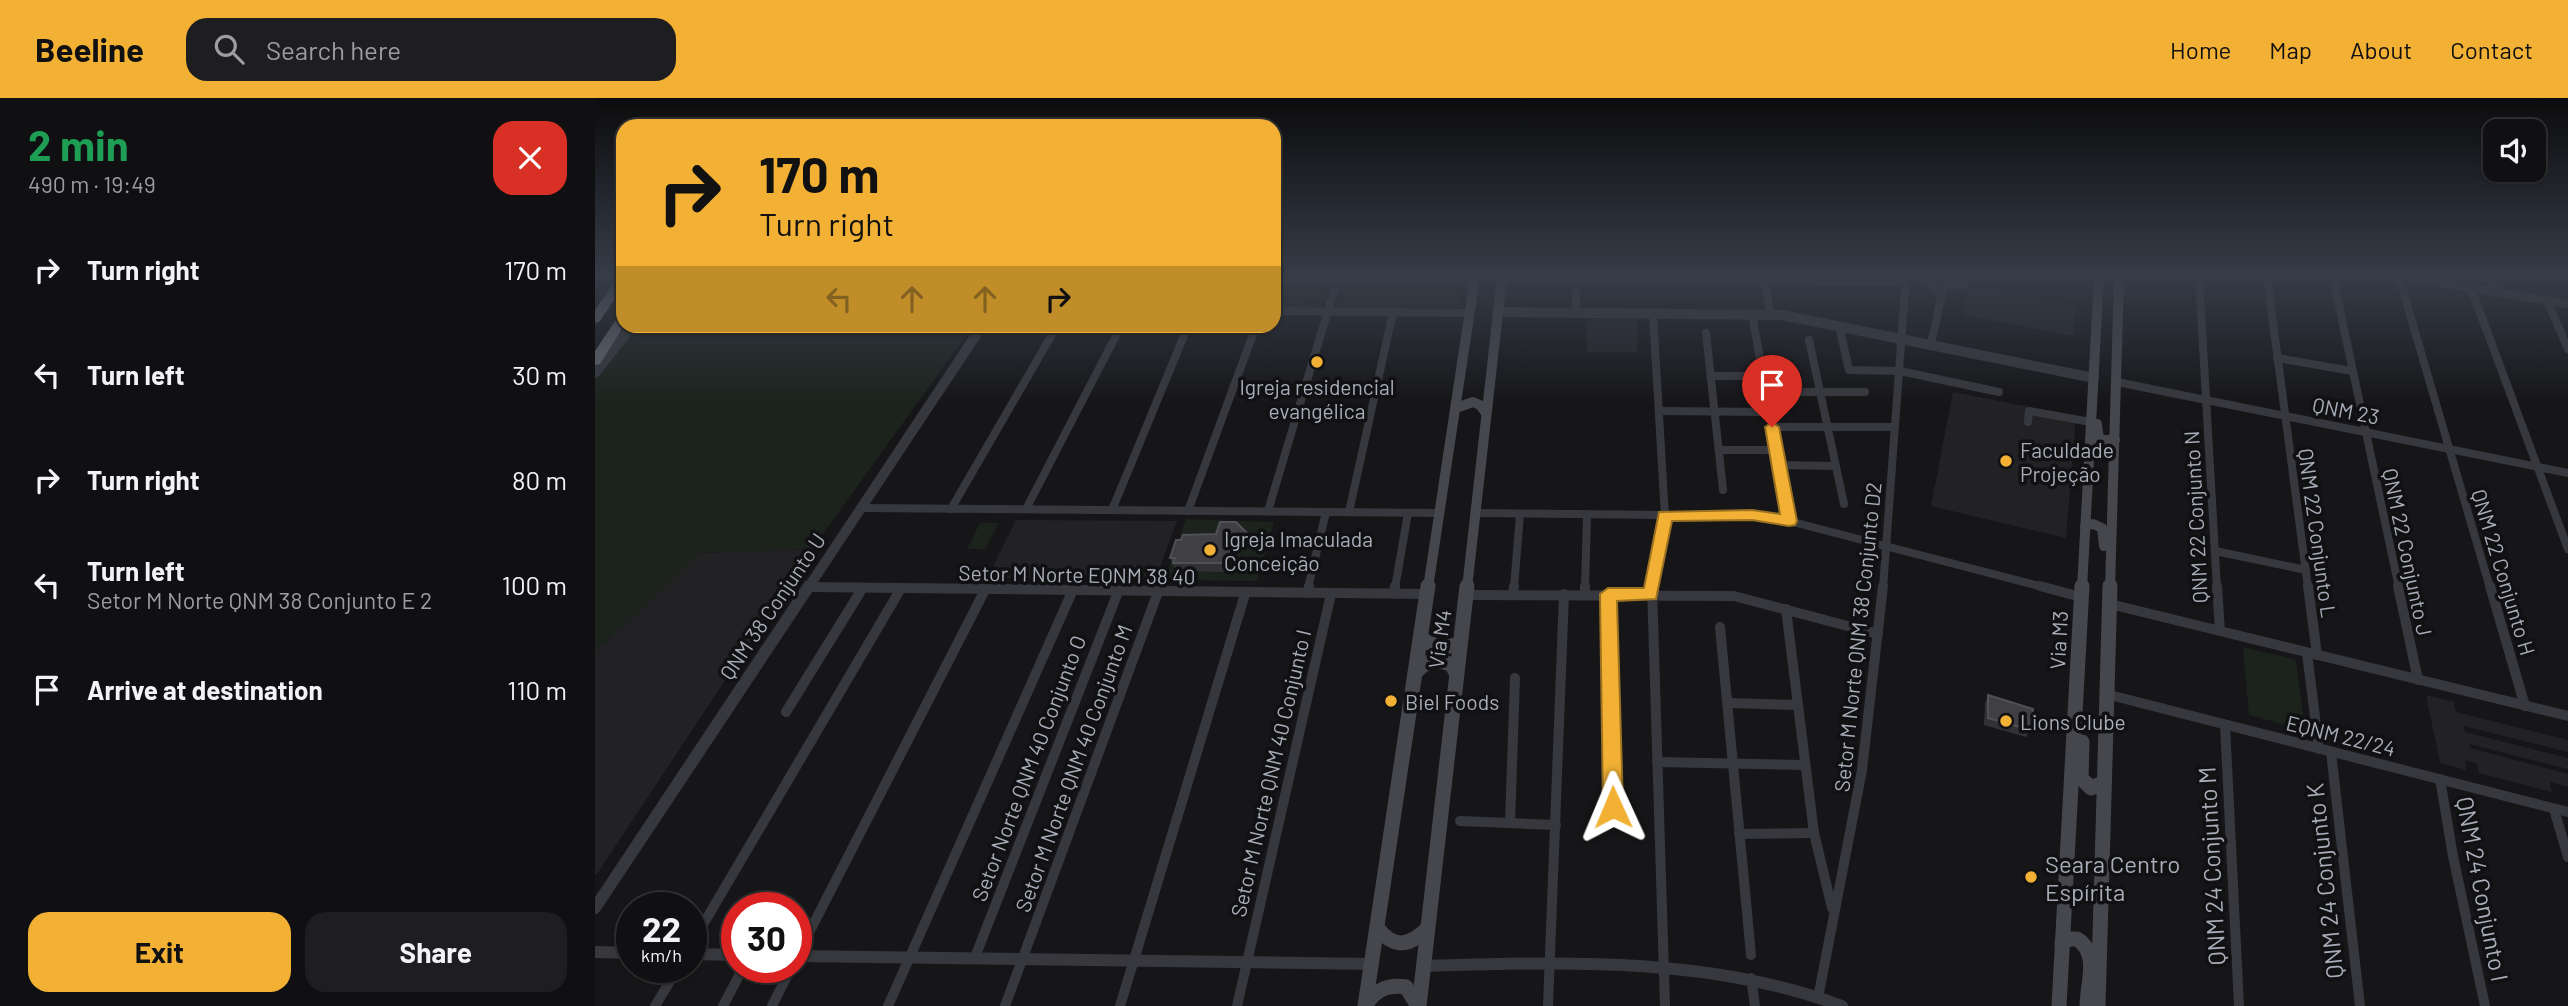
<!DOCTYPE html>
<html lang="en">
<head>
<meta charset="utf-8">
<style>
	body { margin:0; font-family:Barlow,sans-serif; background:#1e1e20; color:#f1f3f6; height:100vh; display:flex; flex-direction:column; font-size:26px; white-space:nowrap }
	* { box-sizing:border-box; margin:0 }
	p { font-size:23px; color:#9c9d9f }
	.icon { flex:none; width:38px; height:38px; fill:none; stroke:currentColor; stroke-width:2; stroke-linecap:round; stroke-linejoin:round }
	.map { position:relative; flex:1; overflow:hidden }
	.panel { display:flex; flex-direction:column; background:#101012; width:595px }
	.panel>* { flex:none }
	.hud { position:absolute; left:21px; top:21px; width:665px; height:214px; border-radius:21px; box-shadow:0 2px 5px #0004,0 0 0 2px #303032; background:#f2b134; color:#111; overflow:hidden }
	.buttons { position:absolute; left:1888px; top:21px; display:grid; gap:14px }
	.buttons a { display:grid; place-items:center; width:63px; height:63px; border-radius:14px; background:#101012; box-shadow:0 2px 5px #0004,0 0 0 2px #303032; font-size:35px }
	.speed { position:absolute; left:21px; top:794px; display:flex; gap:14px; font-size:35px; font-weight:700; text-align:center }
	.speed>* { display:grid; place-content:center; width:91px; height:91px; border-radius:50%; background:#101012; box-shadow:0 2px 5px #0004,0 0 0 2px #303032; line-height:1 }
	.speed small { font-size:18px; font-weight:400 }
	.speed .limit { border:10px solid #d22; background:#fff; color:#111 }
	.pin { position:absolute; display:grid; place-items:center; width:60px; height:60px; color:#fff; margin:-72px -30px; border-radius:50% 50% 50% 0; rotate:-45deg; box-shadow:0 0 7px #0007 }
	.pin .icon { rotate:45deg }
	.me { position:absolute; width:77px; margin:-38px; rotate:359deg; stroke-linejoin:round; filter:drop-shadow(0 0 5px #0008) }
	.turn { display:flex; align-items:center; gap:24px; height:147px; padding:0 28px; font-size:32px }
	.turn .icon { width:91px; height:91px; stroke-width:2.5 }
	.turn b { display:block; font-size:49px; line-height:60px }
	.lanes { display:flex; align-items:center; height:66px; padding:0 28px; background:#0003; justify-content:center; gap:35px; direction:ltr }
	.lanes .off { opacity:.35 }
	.round { display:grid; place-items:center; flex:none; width:74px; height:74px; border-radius:21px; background:#1e1e20 }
	.overview { display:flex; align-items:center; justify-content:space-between; height:119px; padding:0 28px }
	h1 { font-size:42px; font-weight:700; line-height:52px; color:#1e9e55 }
	.action { display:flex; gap:14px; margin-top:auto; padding:14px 28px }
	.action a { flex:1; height:80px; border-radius:21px; background:#f2b134; color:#111; font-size:28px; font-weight:700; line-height:80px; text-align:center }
	.action a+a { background:#1e1e20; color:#f1f3f6 }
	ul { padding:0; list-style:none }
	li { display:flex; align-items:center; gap:21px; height:105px; padding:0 28px }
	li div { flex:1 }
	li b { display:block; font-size:26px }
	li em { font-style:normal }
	header { display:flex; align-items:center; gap:42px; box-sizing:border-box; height:98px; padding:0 35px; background:#f2b134; color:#111 }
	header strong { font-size:33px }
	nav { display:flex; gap:38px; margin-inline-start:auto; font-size:24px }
	.search { width:490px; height:63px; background:#1e1e20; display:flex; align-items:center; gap:18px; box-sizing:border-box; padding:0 24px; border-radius:21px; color:#9c9d9f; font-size:26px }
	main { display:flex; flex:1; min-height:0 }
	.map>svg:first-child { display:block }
	.built { fill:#222225 }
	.green { fill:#1c231d }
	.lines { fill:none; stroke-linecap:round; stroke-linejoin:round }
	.minor-far1 { stroke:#37383d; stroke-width:8 }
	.minor { stroke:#37383d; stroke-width:10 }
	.tertiary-far1 { stroke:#37383d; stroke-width:10 }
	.tertiary { stroke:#37383d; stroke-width:12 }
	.secondary-far1 { stroke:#45474d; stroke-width:10 }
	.secondary { stroke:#45474d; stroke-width:15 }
	.motorway { fill:#63666e; fill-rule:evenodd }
	.wall { fill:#323236 }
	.shaded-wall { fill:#212124 }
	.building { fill:#3f3f44; stroke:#4f5156; stroke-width:2 }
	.route { fill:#f2b134; stroke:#9d7322; stroke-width:2 }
	.poi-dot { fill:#f2b134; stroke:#111113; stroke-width:2.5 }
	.labels { text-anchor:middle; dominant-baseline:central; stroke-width:7; stroke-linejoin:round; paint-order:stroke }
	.poi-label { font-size:21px; fill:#a8adb8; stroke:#111113; text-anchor:start }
	.street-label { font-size:21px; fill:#a8adb8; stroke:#111113 }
	.near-poi-label { font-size:24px; fill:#a8adb8; stroke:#111113; text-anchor:start }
	.near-street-label { font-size:24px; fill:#a8adb8; stroke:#111113 }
</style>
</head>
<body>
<header>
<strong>Beeline</strong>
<div class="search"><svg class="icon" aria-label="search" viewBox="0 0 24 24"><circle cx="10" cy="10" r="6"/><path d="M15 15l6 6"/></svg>Search here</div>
<nav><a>Home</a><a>Map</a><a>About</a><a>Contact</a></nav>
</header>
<main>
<section class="panel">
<div class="overview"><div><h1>2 min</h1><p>490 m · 19:49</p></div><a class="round" style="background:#d93025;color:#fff"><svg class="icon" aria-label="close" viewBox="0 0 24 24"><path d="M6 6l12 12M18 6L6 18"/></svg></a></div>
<ul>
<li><svg class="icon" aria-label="right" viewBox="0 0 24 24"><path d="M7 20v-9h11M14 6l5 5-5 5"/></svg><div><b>Turn right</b></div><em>170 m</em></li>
<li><svg class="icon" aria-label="left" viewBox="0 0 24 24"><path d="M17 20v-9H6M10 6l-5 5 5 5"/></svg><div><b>Turn left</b></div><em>30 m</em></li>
<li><svg class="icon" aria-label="right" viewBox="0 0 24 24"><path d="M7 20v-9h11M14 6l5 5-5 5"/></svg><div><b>Turn right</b></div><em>80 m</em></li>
<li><svg class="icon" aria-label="left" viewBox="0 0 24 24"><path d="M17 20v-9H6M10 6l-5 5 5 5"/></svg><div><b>Turn left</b><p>Setor M Norte QNM 38 Conjunto E 2</p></div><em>100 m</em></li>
<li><svg class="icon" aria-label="arrive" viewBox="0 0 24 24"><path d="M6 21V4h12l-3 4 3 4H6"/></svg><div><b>Arrive at destination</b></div><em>110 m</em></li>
</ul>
<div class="action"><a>Exit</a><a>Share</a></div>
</section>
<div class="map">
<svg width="1973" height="908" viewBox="0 0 1973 908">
	<rect width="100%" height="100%" fill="#161618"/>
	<g class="built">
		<path d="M1372 188 1480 208 1479 238 1367 217Z"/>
		<path d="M991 221H1042V254H992Z"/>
		<path d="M1358 294 1481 318 1471 440 1336 408Z"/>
		<path d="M421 422 582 423 561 480H392Z"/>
		<path d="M217 451 2 776H0V554L105 455Z"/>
		<path d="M1831 597 1859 604 1861 614 1973 642V654L1869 628 1870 634 1973 660V671L1874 646 1875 650 1973 676V689L1955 684 1957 694 1884 675 1882 665 1870 662 1871 672 1845 665Z"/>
	</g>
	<g class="green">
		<path d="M679 183 735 184 730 202H712V206L729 205 726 211H679Z"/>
		<path d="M748 187H868L864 210H741Z"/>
		<path d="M39 228H378L217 451 105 455 0 554V278Z"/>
		<path d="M591 421 679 424 662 483 570 482Z"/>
		<path d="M385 425H404L390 451H372Z"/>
		<path d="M1648 549 1701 562 1710 632 1654 617Z"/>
	</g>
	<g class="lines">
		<g class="minor-far1">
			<path d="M1170 179 1175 216"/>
			<path d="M1325 179 1347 195 1336 246"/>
			<path d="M1604 179 1622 490"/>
			<path d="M1672 179 1713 490"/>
			<path d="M1738 179 1804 490"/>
			<path d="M1804 179 1895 490"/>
			<path d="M1810 179 1973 206"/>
			<path d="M1895 179 1901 194"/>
			<path d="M679 182 879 184"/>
			<path d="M906 183 1311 184"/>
			<path d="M981 183V215"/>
			<path d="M1876 190 1973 451"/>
			<path d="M1347 195 1350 185 1368 187 1372 179"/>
			<path d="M1952 203 1973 251"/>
			<path d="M679 213 874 215"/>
			<path d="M1157 216 1194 423"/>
			<path d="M1244 228 1254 272 1305 273 1404 294"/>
			<path d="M1111 235 1128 392"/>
			<path d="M1214 242 1249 406"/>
			<path d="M1682 260 1757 273"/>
			<path d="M1117 278H1169"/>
			<path d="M1522 284 1973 375"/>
			<path d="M1171 294H1270"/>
			<path d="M1064 313 1174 314"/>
			<path d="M1433 324 1434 313 1496 324"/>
			<path d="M1177 329H1299"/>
			<path d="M1124 352H1180"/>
			<path d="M1183 367 1241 368"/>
			<path d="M266 410 845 415"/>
			<path d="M356 411 462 228"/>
			<path d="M431 411 526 228"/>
			<path d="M517 412 593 228"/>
			<path d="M593 413 661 228"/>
			<path d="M673 413 743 179"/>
			<path d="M754 414 798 214"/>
			<path d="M880 415 1165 418 1194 423 1452 490"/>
			<path d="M1620 453 1711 472"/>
			<path d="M214 489 247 490"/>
			<path d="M713 490 731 414"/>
			<path d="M800 490 813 415"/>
			<path d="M919 490 925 416"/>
			<path d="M990 490 992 417"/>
			<path d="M1057 490 1070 418 1058 216"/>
			<path d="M1288 490 1311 179"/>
		</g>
		<g class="minor">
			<path d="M1057 488 1070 908"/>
			<path d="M1445 488 1486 499"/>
			<path d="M1622 488 1625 533"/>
			<path d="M1713 488 1722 557"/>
			<path d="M1803 488 1823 582"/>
			<path d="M1895 488 1930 608"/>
			<path d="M214 489 834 496"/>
			<path d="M712 495 714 488"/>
			<path d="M799 496 800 488"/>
			<path d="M918 496 919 488"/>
			<path d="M990 496V488"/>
			<path d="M1013 496 1018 709"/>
			<path d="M871 497 1139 498 1283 536"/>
			<path d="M1515 506 1973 618"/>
			<path d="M1191 511 1219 735 1237 810"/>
			<path d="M1125 529 1156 857"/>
			<path d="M1712 555 1724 651"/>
			<path d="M1511 596 1973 714"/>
			<path d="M1132 605 1202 607"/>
			<path d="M191 614 267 491"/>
			<path d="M1630 627 1644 908"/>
			<path d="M1736 654 1765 908"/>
			<path d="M1062 664 1210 667"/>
			<path d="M1845 681 1858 758 1890 908"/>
			<path d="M1959 711 1973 759"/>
			<path d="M865 723 961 727"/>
			<path d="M915 725 920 580"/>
			<path d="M1144 736 1219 735"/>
			<path d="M96 847 305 492"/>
			<path d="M380 859 523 494"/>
			<path d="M201 860 390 492"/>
			<path d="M1156 880 1160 908"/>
			<path d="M1223 900 1267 672 1288 488"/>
			<path d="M60 908 83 870"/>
			<path d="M128 908 148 870"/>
			<path d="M177 908 196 870"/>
			<path d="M293 908 477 494"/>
			<path d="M410 908 563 494"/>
			<path d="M525 908 650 496"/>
			<path d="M642 908 736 496"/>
			<path d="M953 908 969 496"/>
		</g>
		<g class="tertiary-far1">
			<path d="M903 214 1187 217 1499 280"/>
			<path d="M0 275 37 228"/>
			<path d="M213 490 387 228"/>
		</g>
		<g class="tertiary">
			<path d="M0 810 214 488"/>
			<path d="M0 854 37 855"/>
			<path d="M96 856 142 857"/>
			<path d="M201 858 777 866"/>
			<path d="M829 868C970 864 1113 858 1247 908"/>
		</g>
		<g class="secondary-far1">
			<path d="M861 310 878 304 885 307 891 315"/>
			<path d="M1502 326 1504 342H1520"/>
			<path d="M1490 428 1498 426 1507 430 1509 448"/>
			<path d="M833 490 880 179"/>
			<path d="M872 490 907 179"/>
			<path d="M1487 490 1504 179"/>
			<path d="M1515 490 1524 179"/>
		</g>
		<g class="secondary">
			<path d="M826 541 845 550 865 546"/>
			<path d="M822 573C833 561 843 560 857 567L861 575"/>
			<path d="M1487 644 1486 680 1496 690 1508 685"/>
			<path d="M783 831C800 851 814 848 832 831"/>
			<path d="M1467 845 1474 841H1482C1505 855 1492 886 1492 908"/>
			<path d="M772 905C782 891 794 886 811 889L823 908"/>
			<path d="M770 908 833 488"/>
			<path d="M824 908 872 488"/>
			<path d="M1464 908 1487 488"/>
			<path d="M1503 908 1515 488"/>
		</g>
		<g class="motorway">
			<path d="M28 179V189L4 224 0 225V212L23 179Z"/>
			<path d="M28 216 29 228 5 266 0 267V253L24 217Z"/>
		</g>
	</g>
	<g class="wall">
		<path d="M655 443 653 449 643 455 641 462H638L634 474 581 473 575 460Z"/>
		<path d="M1393 597 1435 632 1431 639 1389 627 1390 605Z"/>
	</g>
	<g class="shaded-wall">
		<path d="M652 435 655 443 653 449 643 455 641 462 638 454 640 447Z"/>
		<path d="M635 454 638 462 634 474 631 465Z"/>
	</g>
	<g class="building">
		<path d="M625 424H641L652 435 650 441 640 447 638 454H635L631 465H578L580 460H575L581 442H586L588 437 621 436Z"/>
		<path d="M1393 597 1438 611 1435 632 1393 620Z"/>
	</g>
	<linearGradient id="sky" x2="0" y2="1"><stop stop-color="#0c0c0d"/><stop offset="0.58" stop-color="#363c48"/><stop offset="1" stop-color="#363c48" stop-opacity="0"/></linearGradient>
	<rect width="1973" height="306" fill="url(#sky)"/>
	<path class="route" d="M1177 324 1184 329 1202 423 1200 427 1194 428 1157 422 1077 423 1061 501 1022 503 1028 709 1025 716 1018 718 1011 716 1008 709 1005 496 1013 490H1049L1064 414 1157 412 1185 416 1170 329Z"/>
	<g class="poi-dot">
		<circle cx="722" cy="264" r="7"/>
		<circle cx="1411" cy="363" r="7"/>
		<circle cx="615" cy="452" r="7"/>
		<circle cx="796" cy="603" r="7"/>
		<circle cx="1411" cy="623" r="7"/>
		<circle cx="1436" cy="779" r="7"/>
	</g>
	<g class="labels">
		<g class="poi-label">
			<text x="722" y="288" text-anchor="middle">Igreja residencial<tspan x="722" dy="24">evangélica</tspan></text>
			<text x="1425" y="351">Faculdade<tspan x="1425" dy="24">Projeção</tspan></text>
			<text x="629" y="440">Igreja Imaculada<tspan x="629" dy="24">Conceição</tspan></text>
			<text x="810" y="603">Biel Foods</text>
			<text x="1425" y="623">Lions Clube</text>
		</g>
		<g class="street-label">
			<text transform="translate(1751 312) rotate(11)">QNM 23</text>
			<text transform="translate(1600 419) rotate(-93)">QNM 22 Conjunto N</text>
			<text transform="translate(1723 435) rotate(82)">QNM 22 Conjunto L</text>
			<text transform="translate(1813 454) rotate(78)">QNM 22 Conjunto J</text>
			<text transform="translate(1909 474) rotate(73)">QNM 22 Conjunto H</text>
			<text transform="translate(482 476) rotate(1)">Setor M Norte EQNM 38 40</text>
			<text transform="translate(177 508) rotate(-56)">QNM 38 Conjunto U</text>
			<text transform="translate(1262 539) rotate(-84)">Setor M Norte QNM 38 Conjunto D2</text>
			<text transform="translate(844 541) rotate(-82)">Via M4</text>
			<text transform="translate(1463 542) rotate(-87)">Via M3</text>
			<text transform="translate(1746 637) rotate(14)">EQNM 22/24</text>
			<text transform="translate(433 670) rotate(-69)">Setor Norte QNM 40 Conjunto O</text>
			<text transform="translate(478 670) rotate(-70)">Setor M Norte QNM 40 Conjunto M</text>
			<text transform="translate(675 675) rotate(-77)">Setor M Norte QNM 40 Conjunto I</text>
		</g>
		<g class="near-poi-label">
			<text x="1450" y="765">Seara Centro<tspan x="1450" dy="28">Espírita</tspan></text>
		</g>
		<g class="near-street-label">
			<text transform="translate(1616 768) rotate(-93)">QNM 24 Conjunto M</text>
			<text transform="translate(1729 783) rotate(-96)">QNM 24 Conjunto K</text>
			<text transform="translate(1888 791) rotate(79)">QNM 24 Conjunto I</text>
		</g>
	</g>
</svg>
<div class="buttons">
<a><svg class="icon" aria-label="sound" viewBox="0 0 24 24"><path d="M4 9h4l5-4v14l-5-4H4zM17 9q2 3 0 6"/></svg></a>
</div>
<div class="speed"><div>22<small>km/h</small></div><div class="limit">30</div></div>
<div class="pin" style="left:1177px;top:329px;background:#d93025"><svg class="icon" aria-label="arrive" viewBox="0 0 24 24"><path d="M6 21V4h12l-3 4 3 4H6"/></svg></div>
<svg class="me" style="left:1018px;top:709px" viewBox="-20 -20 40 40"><path d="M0-17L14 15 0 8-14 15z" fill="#f2b134" stroke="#fff" stroke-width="4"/></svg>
<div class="hud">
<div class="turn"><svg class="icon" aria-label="right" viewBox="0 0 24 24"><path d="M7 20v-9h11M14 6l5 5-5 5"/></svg><div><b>170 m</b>Turn right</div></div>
<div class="lanes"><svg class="icon off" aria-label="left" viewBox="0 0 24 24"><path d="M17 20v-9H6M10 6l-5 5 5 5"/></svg><svg class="icon off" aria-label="ahead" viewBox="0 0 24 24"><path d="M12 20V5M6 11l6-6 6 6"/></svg><svg class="icon off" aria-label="ahead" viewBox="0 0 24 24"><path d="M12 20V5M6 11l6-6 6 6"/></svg><svg class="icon" aria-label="right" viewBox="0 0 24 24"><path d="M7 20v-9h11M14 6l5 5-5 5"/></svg></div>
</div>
</div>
</main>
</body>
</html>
